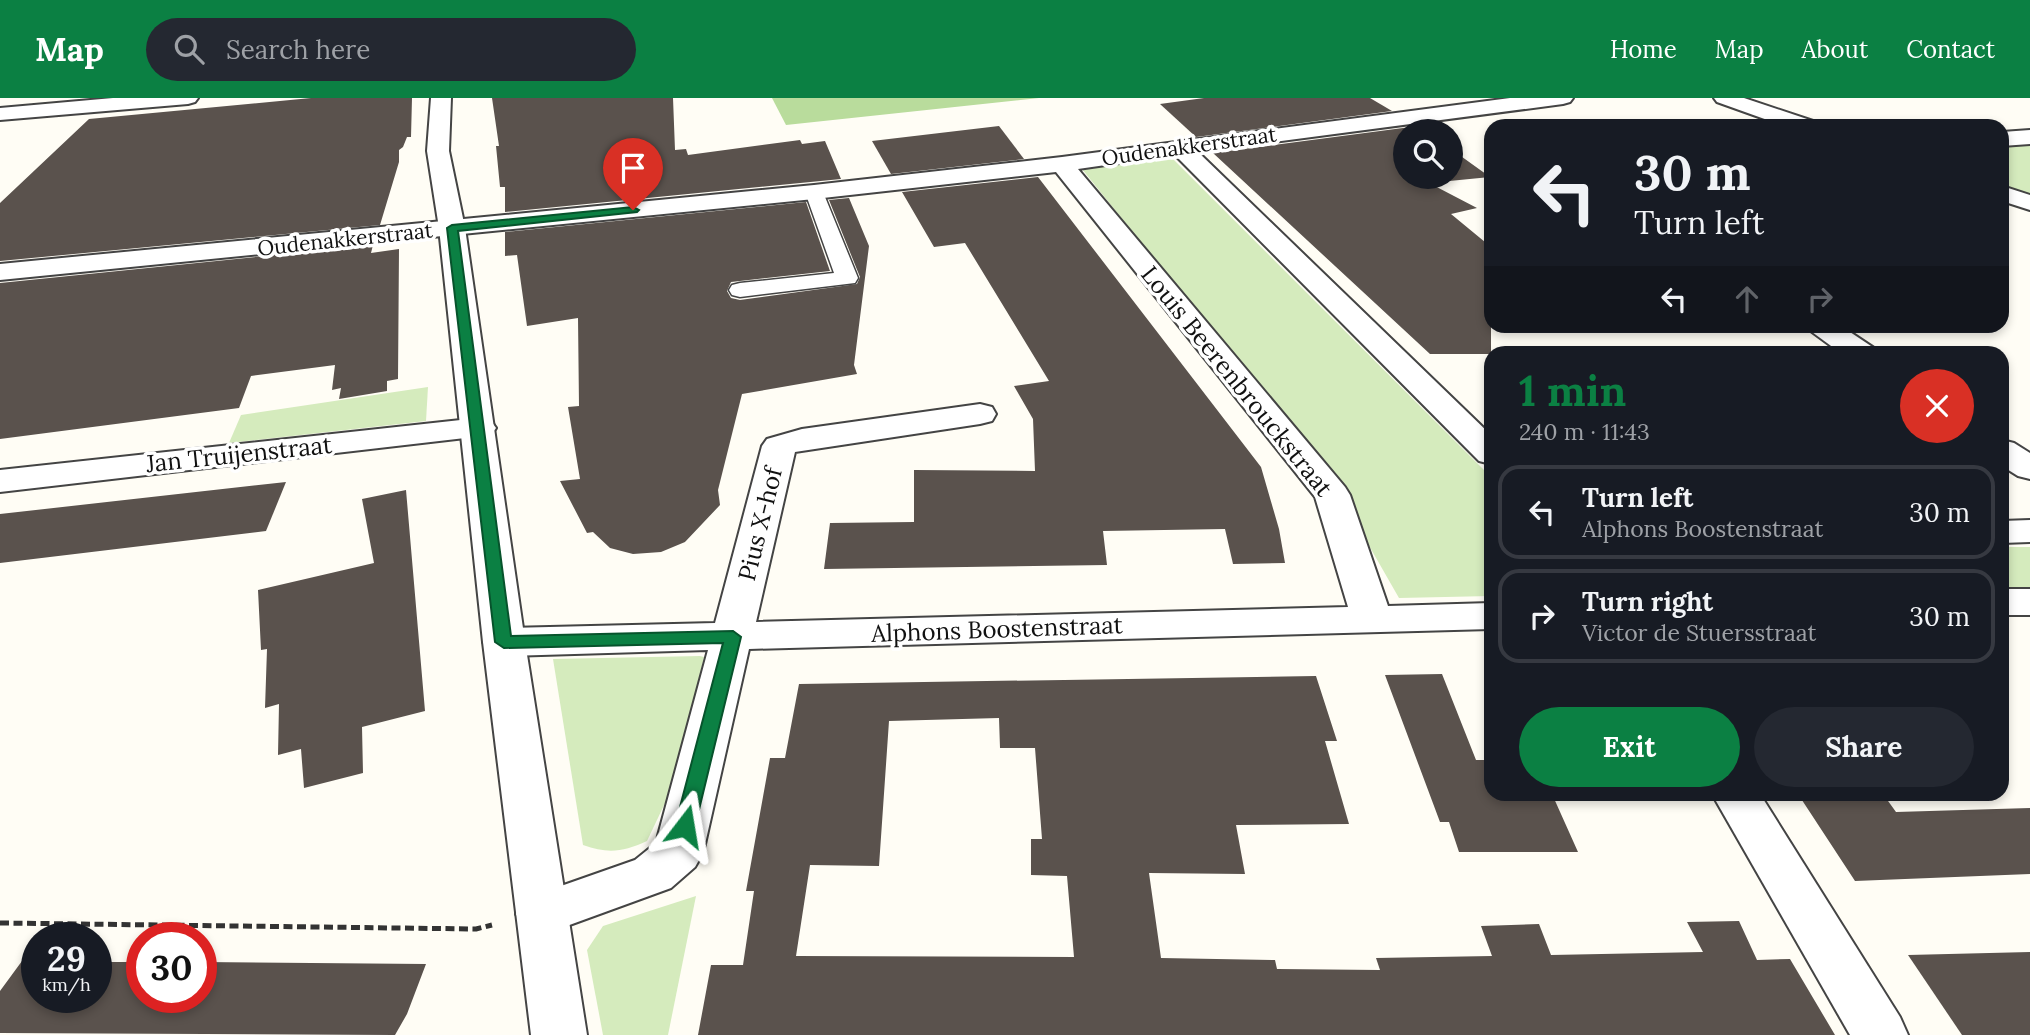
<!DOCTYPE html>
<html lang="en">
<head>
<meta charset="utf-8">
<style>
	body { margin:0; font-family:Lora,serif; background:#242831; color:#f1f3f6; height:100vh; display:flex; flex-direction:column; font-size:26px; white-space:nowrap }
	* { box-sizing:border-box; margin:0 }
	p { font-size:23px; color:#9ea1a6 }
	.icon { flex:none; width:38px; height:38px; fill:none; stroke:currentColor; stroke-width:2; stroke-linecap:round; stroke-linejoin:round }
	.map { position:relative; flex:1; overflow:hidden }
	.panel { position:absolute; left:1484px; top:248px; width:525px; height:455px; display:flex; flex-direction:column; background:#171b24; border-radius:21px; box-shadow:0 4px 10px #0003 }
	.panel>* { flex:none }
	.banner { position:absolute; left:1484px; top:21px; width:525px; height:214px; border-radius:21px; box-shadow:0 4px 10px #0003; background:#171b24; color:#f1f3f6; overflow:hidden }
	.fabs { position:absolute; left:1393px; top:21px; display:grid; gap:14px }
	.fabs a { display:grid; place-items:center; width:70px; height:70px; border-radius:50%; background:#171b24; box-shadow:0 4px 10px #0003; font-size:35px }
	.speed { position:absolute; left:21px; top:824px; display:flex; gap:14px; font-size:35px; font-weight:700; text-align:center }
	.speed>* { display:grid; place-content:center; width:91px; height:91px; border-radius:50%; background:#171b24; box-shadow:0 4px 10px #0003; line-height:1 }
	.speed small { font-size:18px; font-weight:400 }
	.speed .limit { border:10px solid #d22; background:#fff; color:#111 }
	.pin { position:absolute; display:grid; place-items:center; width:60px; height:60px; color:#fff; margin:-72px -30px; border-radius:50% 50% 50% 0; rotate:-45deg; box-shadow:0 0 7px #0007 }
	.pin .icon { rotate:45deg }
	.me { position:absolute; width:77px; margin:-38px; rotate:14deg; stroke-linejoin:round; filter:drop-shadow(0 0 5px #0008) }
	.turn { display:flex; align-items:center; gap:24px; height:147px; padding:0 35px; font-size:32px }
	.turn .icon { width:91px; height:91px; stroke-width:2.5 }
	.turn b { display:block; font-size:49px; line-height:60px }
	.lanes { display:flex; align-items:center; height:66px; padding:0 35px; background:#0003; justify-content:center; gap:35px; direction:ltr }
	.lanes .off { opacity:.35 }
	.round { display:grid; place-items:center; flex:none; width:74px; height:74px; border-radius:37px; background:#242831 }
	.head { display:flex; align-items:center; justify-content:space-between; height:119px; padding:0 35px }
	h1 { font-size:42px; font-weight:800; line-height:52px; color:#0b8043 }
	.primary-button { display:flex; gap:14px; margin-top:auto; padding:14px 35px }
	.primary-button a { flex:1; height:80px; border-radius:42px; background:#0b8043; color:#fff; font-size:28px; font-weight:800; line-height:80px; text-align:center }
	.primary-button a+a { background:#242831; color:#f1f3f6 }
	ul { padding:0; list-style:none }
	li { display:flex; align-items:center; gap:21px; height:94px; margin:0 14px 10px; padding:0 21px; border:4px solid #363941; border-radius:21px }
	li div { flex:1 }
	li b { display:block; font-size:26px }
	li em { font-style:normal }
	header { display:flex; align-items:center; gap:42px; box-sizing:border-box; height:98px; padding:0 35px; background:#0b8043; color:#fff }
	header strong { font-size:33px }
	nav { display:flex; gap:38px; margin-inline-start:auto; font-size:24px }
	.search { width:490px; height:63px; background:#242831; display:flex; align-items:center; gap:18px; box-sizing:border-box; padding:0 24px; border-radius:38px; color:#9ea1a6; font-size:26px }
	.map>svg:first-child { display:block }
	.green { fill:#d5ebbd }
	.forest { fill:#b9dc9c }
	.building { fill:#5a524d; fill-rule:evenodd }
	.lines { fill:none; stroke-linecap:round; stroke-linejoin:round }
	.service-casing { stroke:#444; stroke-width:3 }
	.minor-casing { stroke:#444; stroke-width:4 }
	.tertiary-casing { stroke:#444; stroke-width:4 }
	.path { stroke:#333; stroke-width:5; stroke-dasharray:9 4.5; stroke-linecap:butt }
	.service { fill:#fff; fill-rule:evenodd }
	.minor { fill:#fff; fill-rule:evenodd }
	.tertiary { fill:#fff; fill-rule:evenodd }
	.route { fill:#0b8043; stroke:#07532c; stroke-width:2 }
	.labels { text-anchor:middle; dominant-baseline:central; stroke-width:7; stroke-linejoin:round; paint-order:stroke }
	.far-street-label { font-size:21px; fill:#111; stroke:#fff }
	.street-label { font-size:24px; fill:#111; stroke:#fff }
</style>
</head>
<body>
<header>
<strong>Map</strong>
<div class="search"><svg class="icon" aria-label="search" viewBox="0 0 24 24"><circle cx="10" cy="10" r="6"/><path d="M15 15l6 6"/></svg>Search here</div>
<nav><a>Home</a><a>Map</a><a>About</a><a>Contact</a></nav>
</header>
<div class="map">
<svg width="2030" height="937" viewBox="0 0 2030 937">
	<rect width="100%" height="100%" fill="#fffdf5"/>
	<g class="green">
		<path d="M2030 46V98L2002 88V48Z"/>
		<path d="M1167 55 1491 379V498L1399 500 1332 383 1078 66Z"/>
		<path d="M428 289 426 323 229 345 241 317Z"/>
		<path d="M2002 449H2030V490L2002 491Z"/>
		<path d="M700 558 704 559 675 684 647 743C623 754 608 756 583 747L553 561Z"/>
		<path d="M696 798 668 937H603L587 852 603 828Z"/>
	</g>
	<path class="forest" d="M772 0H1039L786 27Z"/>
	<g class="building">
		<path d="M311 0H412L411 39H407L403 49 399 52V64L380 127 0 163V105L89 21Z"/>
		<path d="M492 0H673L675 52 686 51 688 57 800 42 802 46 825 43 841 81 505 114V89H500L496 48H499Z"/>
		<path d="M1204 0H1370L1392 13 1196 39 1160 6Z"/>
		<path d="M999 28 1024 61 891 76 872 43Z"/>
		<path d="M1418 28 1426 33H1405V79H1451V51L1490 79 1429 85 1477 110 1451 116 1491 149V256H1430L1213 55Z"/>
		<path d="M1038 79 1261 369 1279 431 1285 465 1233 466 1225 431 1103 433 1107 467 824 471 830 425 914 424V372L1035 373 1033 321 1014 288 1049 283 965 145 934 149 902 94Z"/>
		<path d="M849 100 869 148 854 267 857 276 742 296 718 392 720 407 685 444 661 454 633 456 610 450 593 434 587 435 560 383 580 381 568 309 579 308 578 220 527 228 517 157 505 158V134L806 104 830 173 731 184 727 193 731 200 740 202 857 186 860 179 829 102Z"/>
		<path d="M373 147 371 155 399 151 398 281 387 283V293L339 301 341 290 332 292 335 267 251 278 239 310 0 341V185Z"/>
		<path d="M286 384 266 433 0 465V416Z"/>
		<path d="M406 392 425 613 362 629 363 675 304 690 301 651 278 657 279 606 265 610 267 551 261 552 258 492 374 465 362 401Z"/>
		<path d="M1442 576 1476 662H1491V696H1552L1578 754H1459L1449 724H1440L1385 577Z"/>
		<path d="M1316 578 1337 643H1325L1349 726 1236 727 1245 776 1149 775 1161 860 1275 862 1277 871 1380 872 1376 860 1492 858 1481 828 1539 826 1551 857 1703 854 1687 824 1739 823 1757 862 1790 861 1835 937H698L711 867H743L754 793H746L770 660H785L799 586ZM999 620 1000 650H1035L1042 741H1031V777L1067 778 1074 859 796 858 810 767 879 768 889 623Z"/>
		<path d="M1798 696H1883L1896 714 2030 710V776L1855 783Z"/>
		<path d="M2030 854V937H1962L1908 857Z"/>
		<path d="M22 863H37V900H96V864H142V900H201V864L426 866 407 916 395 937 0 935V893Z"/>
	</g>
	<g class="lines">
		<defs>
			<path id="service" d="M814 88 823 94 858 180 855 185 740 199 732 197 729 192 732 187 740 185 834 175 805 94Z"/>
			<g id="minor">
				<path d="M113 0H198L195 4 188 6 0 22V10Z"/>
				<path d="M1510 0H1573L1570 4 1563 6 1198 54 1491 337V366L1479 363 1175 57 1078 71 1345 389 1350 397 1388 508 1491 505V531L749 551 703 755 695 769 671 790 542 837 524 831 516 816 524 801 635 762 656 745 708 552 504 558 489 554 483 544 489 534 504 530 715 525 762 348 767 341 802 331 980 306 992 309 996 316 992 323 980 326 795 354 756 524 1348 509 1315 399 1056 74 814 101 0 182V166L814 87 1062 59Z"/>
				<path d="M1714 0H1744L1813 23 1816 28H1784L1717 4Z"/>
				<path d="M2030 32V46L2002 48V34Z"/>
				<path d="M2002 88 2030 97V112L2002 103Z"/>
				<path d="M1807 228H1841L1874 250 1878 256H1842L1812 234Z"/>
				<path d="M479 320 491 323 496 330 491 337 0 394V372Z"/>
				<path d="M2002 342 2014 345 2030 355V381L2018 378 2002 368Z"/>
				<path d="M2030 422V444L2002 445V423Z"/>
				<rect x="2002" y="491" width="28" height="26"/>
				<path d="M1712 696H1760L1900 919 1908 937H1850Z"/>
			</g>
			<path id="tertiary" d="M431 0H451L449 53 465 130 525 544 587 937H531L483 544 439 130 427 53Z"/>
		</defs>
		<use href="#service" class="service-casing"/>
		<use href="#minor" class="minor-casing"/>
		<use href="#tertiary" class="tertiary-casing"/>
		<path class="path" d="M0 825 476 831 492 827"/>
		<use href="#service" class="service"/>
		<use href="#minor" class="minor"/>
		<use href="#tertiary" class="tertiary"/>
	</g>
	<path class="route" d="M633 109 639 112 637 114 458 133 511 538 733 533 741 539 695 728 692 733 685 736 678 733 675 728 723 545 504 550 495 544 447 130 452 127Z"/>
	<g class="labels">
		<g class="far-street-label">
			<text transform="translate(1189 48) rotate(-8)">Oudenakkerstraat</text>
			<text transform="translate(345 141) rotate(-6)">Oudenakkerstraat</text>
		</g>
		<g class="street-label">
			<text transform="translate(1237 283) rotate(51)">Louis Beerenbrouckstraat</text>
			<text transform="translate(239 356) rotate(-6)">Jan Truijenstraat</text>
			<text transform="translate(760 426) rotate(-76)">Pius X-hof</text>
			<text transform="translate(997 531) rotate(-2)">Alphons Boostenstraat</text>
		</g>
	</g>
</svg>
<div class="fabs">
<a><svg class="icon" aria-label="search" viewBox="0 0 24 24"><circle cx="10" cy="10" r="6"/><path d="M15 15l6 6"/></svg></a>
</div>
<div class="speed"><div>29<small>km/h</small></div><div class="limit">30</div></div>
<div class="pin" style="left:633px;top:112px;background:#d93025"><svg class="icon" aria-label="arrive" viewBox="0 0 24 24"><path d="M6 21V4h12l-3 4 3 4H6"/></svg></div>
<svg class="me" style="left:685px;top:728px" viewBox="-20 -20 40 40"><path d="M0-17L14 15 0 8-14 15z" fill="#0b8043" stroke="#fff" stroke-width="4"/></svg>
<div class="banner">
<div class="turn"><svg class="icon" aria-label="left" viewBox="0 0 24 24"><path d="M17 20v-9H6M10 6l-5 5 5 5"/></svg><div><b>30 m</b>Turn left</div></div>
<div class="lanes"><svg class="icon" aria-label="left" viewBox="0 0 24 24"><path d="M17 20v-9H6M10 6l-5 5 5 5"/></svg><svg class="icon off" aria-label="ahead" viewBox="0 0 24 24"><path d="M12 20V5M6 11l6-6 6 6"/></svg><svg class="icon off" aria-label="right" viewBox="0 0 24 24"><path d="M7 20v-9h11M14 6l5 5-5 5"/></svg></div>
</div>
<section class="panel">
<div class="head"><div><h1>1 min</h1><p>240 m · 11:43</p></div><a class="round" style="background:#d93025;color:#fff"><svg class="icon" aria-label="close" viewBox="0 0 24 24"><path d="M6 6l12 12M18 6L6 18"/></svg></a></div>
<ul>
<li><svg class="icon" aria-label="left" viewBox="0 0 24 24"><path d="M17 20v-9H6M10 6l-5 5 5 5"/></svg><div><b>Turn left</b><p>Alphons Boostenstraat</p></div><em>30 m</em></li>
<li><svg class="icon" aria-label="right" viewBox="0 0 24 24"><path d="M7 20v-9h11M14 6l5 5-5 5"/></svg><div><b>Turn right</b><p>Victor de Stuersstraat</p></div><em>30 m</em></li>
</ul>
<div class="primary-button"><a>Exit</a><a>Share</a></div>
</section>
</div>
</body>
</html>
